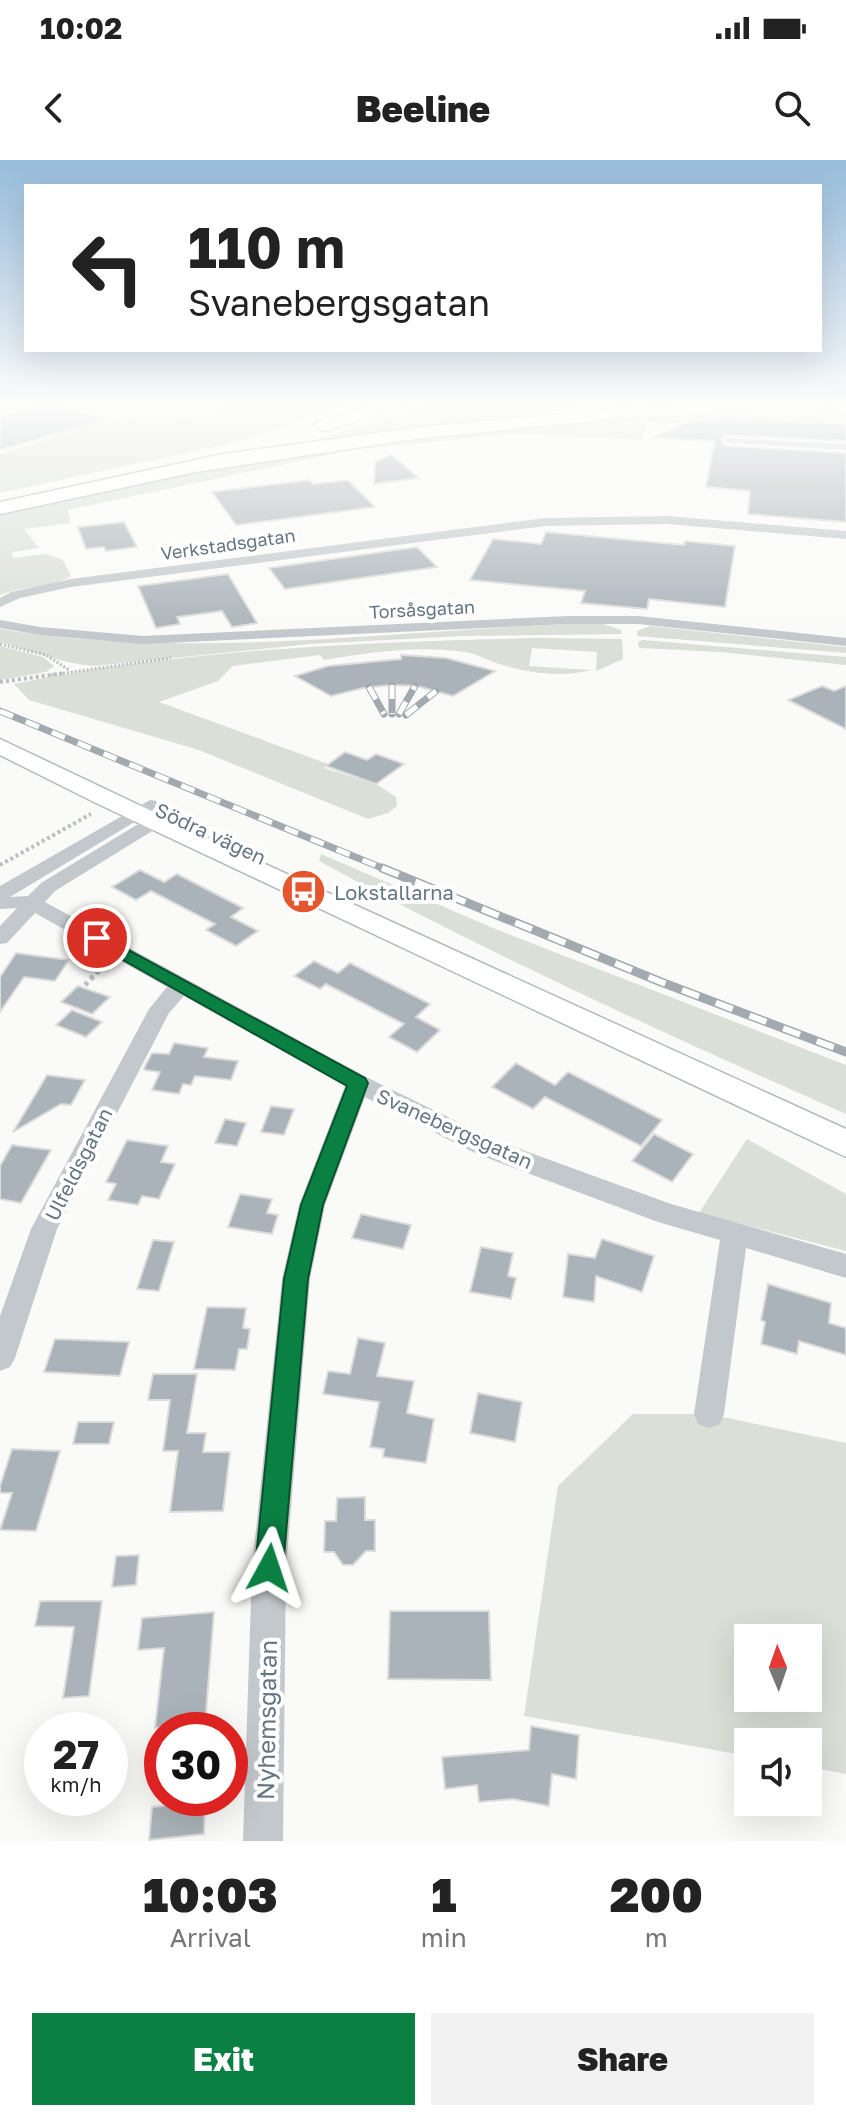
<!DOCTYPE html>
<html lang="en">
<head>
<meta charset="utf-8">
<style>
	body { margin:0; font-family:"Golos Text",sans-serif; background:#f2f2f2; color:#222; height:100vh; display:flex; flex-direction:column; font-size:30px; white-space:nowrap }
	* { box-sizing:border-box; margin:0 }
	p { font-size:26px; color:#767676 }
	.icon { flex:none; width:44px; height:44px; fill:none; stroke:currentColor; stroke-width:2; stroke-linecap:round; stroke-linejoin:round }
	.map { position:relative; height:1681px; overflow:hidden }
	.panel { display:flex; flex-direction:column; background:#fff; flex:1 }
	.panel>* { flex:none }
	.guide { position:absolute; left:24px; top:24px; width:798px; height:168px; border-radius:0px; box-shadow:0 8px 32px #0002; background:#fff; color:#222; overflow:hidden }
	.needle { width:52px; rotate:358deg }
	.tools { position:absolute; left:734px; top:1464px; display:grid; gap:16px }
	.tools a { display:grid; place-items:center; width:88px; height:88px; border-radius:0px; background:#fff; box-shadow:0 8px 32px #0002; font-size:40px }
	.speed { position:absolute; left:24px; top:1552px; display:flex; gap:16px; font-size:40px; font-weight:700; text-align:center }
	.speed>* { display:grid; place-content:center; width:104px; height:104px; border-radius:50%; background:#fff; box-shadow:0 8px 32px #0002; line-height:1 }
	.speed small { font-size:20px; font-weight:400 }
	.speed .limit { border:12px solid #d22; background:#fff; color:#111 }
	.pin { position:absolute; display:grid; place-items:center; width:68px; height:68px; color:#fff; margin:-34px; border:4px solid #fff; border-radius:50%; box-shadow:0 2px 8px #0007 }
	.me { position:absolute; width:88px; margin:-44px; rotate:5deg; stroke-linejoin:round; filter:drop-shadow(0 0 6px #0008) }
	.turn { display:flex; align-items:center; gap:28px; height:168px; padding:0 32px; font-size:36px }
	.turn .icon { width:104px; height:104px; stroke-width:2.5 }
	.turn b { display:block; font-size:56px; line-height:68px }
	.eta { display:flex; justify-content:space-evenly; align-items:center; height:136px; text-align:center }
	.eta b { font-size:48px; font-weight:800; line-height:56px }
	.button { display:flex; gap:16px; margin-top:auto; padding:16px 32px }
	.button a { flex:1; height:92px; border-radius:0px; background:#0b8043; color:#fff; font-size:32px; font-weight:800; line-height:92px; text-align:center }
	.button a+a { background:#f2f2f2; color:#222 }
	.status { display:flex; justify-content:space-between; align-items:center; height:56px; padding:0 40px; background:#fff; direction:ltr }
	.status svg { height:22px; fill:currentColor }
	header { display:flex; justify-content:space-between; align-items:center; height:104px; padding:0 32px; background:#fff; font-size:36px; font-weight:800 }
	.map>svg:first-child { display:block }
	.green { fill:#dadfd7; fill-rule:evenodd }
	.building { fill:#aab3b9; stroke:#dcdcda; stroke-width:2 }
	.lines { fill:none; stroke-linecap:round; stroke-linejoin:round }
	.secondary-casing { stroke:#b3babf; stroke-width:3 }
	.highway-casing { stroke:#b4b9bd; stroke-width:3 }
	.path-far2 { stroke:#bbbfc2; stroke-width:3; stroke-dasharray:2 2; stroke-linecap:butt }
	.path-far1 { stroke:#bbbfc2; stroke-width:4; stroke-dasharray:3 3; stroke-linecap:butt }
	.path { stroke:#bbbfc2; stroke-width:5; stroke-dasharray:4 4; stroke-linecap:butt }
	.street { fill:#c3c8cc; fill-rule:evenodd }
	.secondary { fill:#fff; fill-rule:evenodd }
	.highway { fill:#fff; fill-rule:evenodd }
	.rail-far1-casing { stroke:#a2aab0; stroke-width:7 }
	.rail-casing { stroke:#a2aab0; stroke-width:9 }
	.rail-far1 { stroke:#fff; stroke-width:5; stroke-dasharray:14; stroke-linecap:butt }
	.rail { stroke:#fff; stroke-width:6; stroke-dasharray:18; stroke-linecap:butt }
	.route { fill:#0b8043; stroke:#07532c; stroke-width:2 }
	.labels { text-anchor:middle; dominant-baseline:central; stroke-width:8; stroke-linejoin:round; paint-order:stroke }
	.far-street-label { font-size:18px; fill:#657683; stroke:#fff }
	.street-label { font-size:20px; fill:#657683; stroke:#fff }
	.poi-label { font-size:20px; fill:#657683; stroke:#fff; text-anchor:start }
	.near-street-label { font-size:24px; fill:#657683; stroke:#fff }
</style>
</head>
<body>
<div class="status"><b>10:02</b><svg viewBox="0 0 49 12"><path d="M0 12V9h3v3zM5 12V6h3v6zM10 12V3h3v9zM15 12V0h3v12zM26 1h20v11H26zM47 4h2v5h-2z"/></svg></div>
<header><svg class="icon" aria-label="back" viewBox="0 0 24 24"><path d="M15 5l-7 7 7 7"/></svg>Beeline<svg class="icon" aria-label="search" viewBox="0 0 24 24"><circle cx="10" cy="10" r="6"/><path d="M15 15l6 6"/></svg></header>
<div class="map">
<svg width="846" height="1681" viewBox="0 0 846 1681">
	<rect width="100%" height="100%" fill="#fafaf8"/>
	<g class="green">
		<path d="M217 242H362L241 281 0 333V294L110 258 119 260 152 250 181 257 194 256 222 248 218 246 222 244Z"/>
		<path d="M435 242H597L540 255 285 289Z"/>
		<path d="M756 250 846 254V264L766 259H696L687 264 646 262 642 280 516 274 352 290 68 350 70 363 24 369 39 388 12 392 13 398 46 394 63 400 71 416C55 427 21 426 0 435V352L227 306 517 263Z"/>
		<path d="M567 464H603L621 470 622 474 463 476 310 484 94 506C62 504 31 490 0 482V469C188 500 378 472 567 464Z"/>
		<path d="M650 466 846 487V493L637 476V471Z"/>
		<path d="M538 478 622 479 623 499 596 511 597 492 532 488 529 506 591 510C566 517 531 514 506 506 492 503 479 494 465 492 417 485 371 492 324 500L320 495 233 506 218 521 159 542 328 604 324 608 376 624 396 637 397 646 388 653 368 659 199 590 29 540 14 524C186 489 363 482 538 478Z"/>
		<path d="M643 480 846 497V505L721 492 639 488 638 482Z"/>
		<path d="M0 486 43 497 54 506 46 512 0 520Z"/>
		<path d="M321 694 500 771 846 905V954C668 875 490 795 319 701Z"/>
		<path d="M747 979 846 1034V1091L699 1053Z"/>
		<path d="M633 1254H709L846 1283V1614L808 1607V1582H748V1596L524 1556 558 1326ZM748 1478H808V1538H748Z"/>
	</g>
	<g class="building">
		<path d="M47 243 107 259 0 290V256Z"/>
		<path d="M727 258 846 264V281L725 275 722 278 723 284 729 286 846 293V362L748 354 750 331 706 327 715 281 651 278 691 260Z"/>
		<path d="M391 295 419 318 374 324 375 302Z"/>
		<path d="M309 320 313 324 348 320 375 347 236 365 212 332Z"/>
		<path d="M124 362 137 387 106 391 104 387 86 389 78 367Z"/>
		<path d="M546 372 684 385 685 381 735 386 725 447 649 439 647 449 581 443 585 431 470 420 493 379 541 384Z"/>
		<path d="M417 387 437 407 285 429 269 408Z"/>
		<path d="M228 414 257 463 232 467 222 451 177 457 180 464 156 468 138 426Z"/>
		<path d="M401 495 446 498 495 511 453 536 417 526 392 525 363 528 331 536 295 516 328 506 401 499Z"/>
		<path d="M822 526 834 531 846 526V569L788 540Z"/>
		<path d="M345 592 367 600 376 594 404 604 376 624 326 606Z"/>
		<path d="M140 710 164 722 177 714 243 748 231 757 258 771 236 786 206 770 215 764 151 731 136 740 112 727Z"/>
		<path d="M16 793 69 800 55 821 24 817 0 852V817Z"/>
		<path d="M314 801 338 813 350 803 430 844 416 857 440 870 417 892 389 877 404 864 326 824 320 829 294 816Z"/>
		<path d="M78 826 110 837 92 854 61 842Z"/>
		<path d="M72 850 102 862 86 877 56 865Z"/>
		<path d="M174 883 208 888 204 897 238 901 231 920 195 916 191 925 183 924 179 934 152 930 160 912 144 910 145 906 152 893 169 894Z"/>
		<path d="M516 903 555 925 568 912 662 960 641 986 545 937 533 949 492 927Z"/>
		<path d="M47 915 85 920 71 945 61 944 13 972Z"/>
		<path d="M271 946 294 949 284 975 261 972Z"/>
		<path d="M225 959 246 963 237 986 215 983Z"/>
		<path d="M654 974 693 994 672 1022 632 1001Z"/>
		<path d="M127 980 168 986 161 1002 175 1004 159 1039 142 1036 138 1045 108 1040 116 1024 106 1022Z"/>
		<path d="M12 985 51 990 21 1043 0 1039V1006Z"/>
		<path d="M240 1034 272 1039 267 1053 278 1055 272 1074 228 1067Z"/>
		<path d="M361 1054 411 1065 403 1089 352 1078Z"/>
		<path d="M602 1079 654 1096 642 1132 596 1116 594 1142 563 1137 568 1094 595 1098Z"/>
		<path d="M153 1080 174 1082 159 1131 137 1129Z"/>
		<path d="M481 1087 513 1093 508 1116 516 1118 511 1139 470 1132Z"/>
		<path d="M768 1124 831 1143 829 1163 846 1168V1195L799 1181 797 1194 761 1184 765 1162 761 1160Z"/>
		<path d="M207 1147 246 1148 243 1168 250 1169 247 1189H239L235 1210 194 1209Z"/>
		<path d="M358 1178 385 1183 377 1216 414 1221 407 1253 434 1259 426 1303 383 1297 384 1289 370 1287 379 1242 323 1234 328 1211 350 1214Z"/>
		<path d="M55 1179 129 1182 120 1216 44 1212Z"/>
		<path d="M153 1214H197L187 1273H206L203 1292H230L223 1351 170 1352 178 1291H163L170 1240H148Z"/>
		<path d="M478 1233 522 1242 515 1282 470 1273Z"/>
		<path d="M78 1262H114L109 1284H73Z"/>
		<path d="M12 1289 60 1291 36 1371 0 1370 12 1333H0V1326Z"/>
		<path d="M365 1337V1360H375V1391H366L353 1405H343L334 1392H324L325 1361H336L337 1338Z"/>
		<path d="M139 1395 136 1425 112 1427 116 1396Z"/>
		<path d="M40 1441H102L89 1536 63 1538 74 1467 35 1466Z"/>
		<path d="M390 1451H489L491 1520 388 1519Z"/>
		<path d="M214 1452 205 1565 155 1568 164 1488 138 1490 142 1458Z"/>
		<path d="M531 1566 579 1575 576 1619 552 1614 549 1646 513 1639 479 1642 477 1625 445 1629 442 1597 529 1590Z"/>
		<path d="M205 1641 204 1674 149 1680 152 1647Z"/>
	</g>
	<g class="lines">
		<defs>
			<g id="secondary">
				<path d="M701 242 846 247V255L707 246Z"/>
				<path d="M0 579 219 683 846 969V997L96 643 0 595Z"/>
			</g>
			<g id="highway">
				<path d="M381 242H407L405 246 329 270 323 271 314 266 317 262Z"/>
				<path d="M780 243 786 244 788 248 786 252 633 257 415 279 196 312 0 354V342L223 294 415 268 633 247Z"/>
			</g>
		</defs>
		<use href="#secondary" class="secondary-casing"/>
		<use href="#highway" class="highway-casing"/>
		<g class="path-far2">
			<path d="M0 484 46 495 69 510"/>
			<path d="M51 515 171 498"/>
		</g>
		<g class="path-far1">
			<path d="M0 522 65 513"/>
			<path d="M0 705 91 654"/>
		</g>
		<path class="path" d="M85 825 106 803"/>
		<g class="street">
			<path d="M725 278 846 284V290L729 283 725 282Z"/>
			<path d="M667 356 846 371V379L667 364 545 366 71 427 20 438 0 447V438L11 432 71 419 545 358Z"/>
			<path d="M568 456H638L846 478V486L638 464H568L143 484 40 475 0 468V460L40 467 143 476Z"/>
			<path d="M150 640 156 641 159 645 156 649 10 737 28 736 41 723 163 649H175L178 653 175 657 55 731 45 742 366 917 495 980 671 1044 846 1094V1118L746 1088 724 1254 720 1264 709 1268 698 1264 694 1254 720 1080 658 1062 477 994 365 937 325 1045 310 1119 286 1408 283 1681H243L252 1408 282 1119 299 1045 345 926 184 836 169 853 57 1069 15 1198 10 1207 0 1211V1156L31 1069 149 849 167 827 35 753 7 783 0 784V766L17 748 0 749V726Z"/>
		</g>
		<use href="#secondary" class="secondary"/>
		<use href="#highway" class="highway"/>
		<defs>
			<g id="rail-far1">
				<path d="M392 525V554"/>
				<path d="M369 527 384 554"/>
				<path d="M0 551 387 710"/>
				<path d="M399 554 415 526"/>
				<path d="M406 555 436 531"/>
			</g>
			<path id="rail" d="M382 708 661 822 846 892"/>
		</defs>
		<use href="#rail-far1" class="rail-far1-casing"/>
		<use href="#rail" class="rail-casing"/>
		<use href="#rail-far1" class="rail-far1"/>
		<use href="#rail" class="rail"/>
	</g>
	<linearGradient id="sky" x2="0" y2="1"><stop stop-color="#96bcdc"/><stop offset="0.51" stop-color="#fdfdfc"/><stop offset="1" stop-color="#fdfdfc" stop-opacity="0"/></linearGradient>
	<rect width="846" height="477" fill="url(#sky)"/>
	<path class="route" d="M97 773 365 918 368 923 323 1045 308 1119 283 1408 279 1418 269 1422 259 1418 255 1408 284 1119 301 1045 347 926 91 782 88 778 91 774Z"/>
	<defs>
		<symbol id="bus-disc" viewBox="-11 -11 22 22"><circle r="9.5" fill="#e4572e" stroke="#fff"/><path d="M-5-6H5V4H4V6H2V4H-2V6H-4V4H-5ZM-3.5-4V0h7V-4ZM-3.5 1.2v1.5H-2V1.2ZM2 1.2v1.5H3.5V1.2Z" fill="#fff"/></symbol>
	</defs>
	<g fill-rule="evenodd">
		<use href="#bus-disc" x="278" y="706" width="51" height="51"/>
	</g>
	<g class="labels">
		<g class="far-street-label">
			<text transform="translate(228 384) rotate(-8)">Verkstadsgatan</text>
			<text transform="translate(422 449) rotate(-3)">Torsåsgatan</text>
		</g>
		<g class="street-label">
			<text transform="translate(211 673) rotate(25)">Södra vägen</text>
			<text transform="translate(455 968) rotate(24)">Svanebergsgatan</text>
			<text transform="translate(78 1004) rotate(-63)">Ulfeldsgatan</text>
		</g>
		<g class="poi-label">
			<text x="334" y="732">Lokstallarna</text>
		</g>
		<g class="near-street-label">
			<text transform="translate(266 1560) rotate(-89)">Nyhemsgatan</text>
		</g>
	</g>
</svg>
<div class="tools">
<a><svg class="needle" viewBox="-14 -14 28 28"><path d="M0-13l5 13h-10z" fill="#e53935"/><path d="M0 13l5-13h-10z" fill="#767676"/></svg></a>
<a><svg class="icon" aria-label="sound" viewBox="0 0 24 24"><path d="M4 9h4l5-4v14l-5-4H4zM17 9q2 3 0 6"/></svg></a>
</div>
<div class="speed"><div>27<small>km/h</small></div><div class="limit">30</div></div>
<div class="pin" style="left:97px;top:778px;background:#d93025"><svg class="icon" aria-label="arrive" viewBox="0 0 24 24"><path d="M6 21V4h12l-3 4 3 4H6"/></svg></div>
<svg class="me" style="left:269px;top:1408px" viewBox="-20 -20 40 40"><path d="M0-17L14 15 0 8-14 15z" fill="#0b8043" stroke="#fff" stroke-width="4"/></svg>
<div class="guide">
<div class="turn"><svg class="icon" aria-label="left" viewBox="0 0 24 24"><path d="M17 20v-9H6M10 6l-5 5 5 5"/></svg><div><b>110 m</b>Svanebergsgatan</div></div>
</div>
</div>
<section class="panel">
<div class="eta">
<div><b>10:03</b><p>Arrival</p></div>
<div><b>1</b><p>min</p></div>
<div><b>200</b><p>m</p></div>
</div>
<div class="button"><a>Exit</a><a>Share</a></div>
</section>
</body>
</html>
